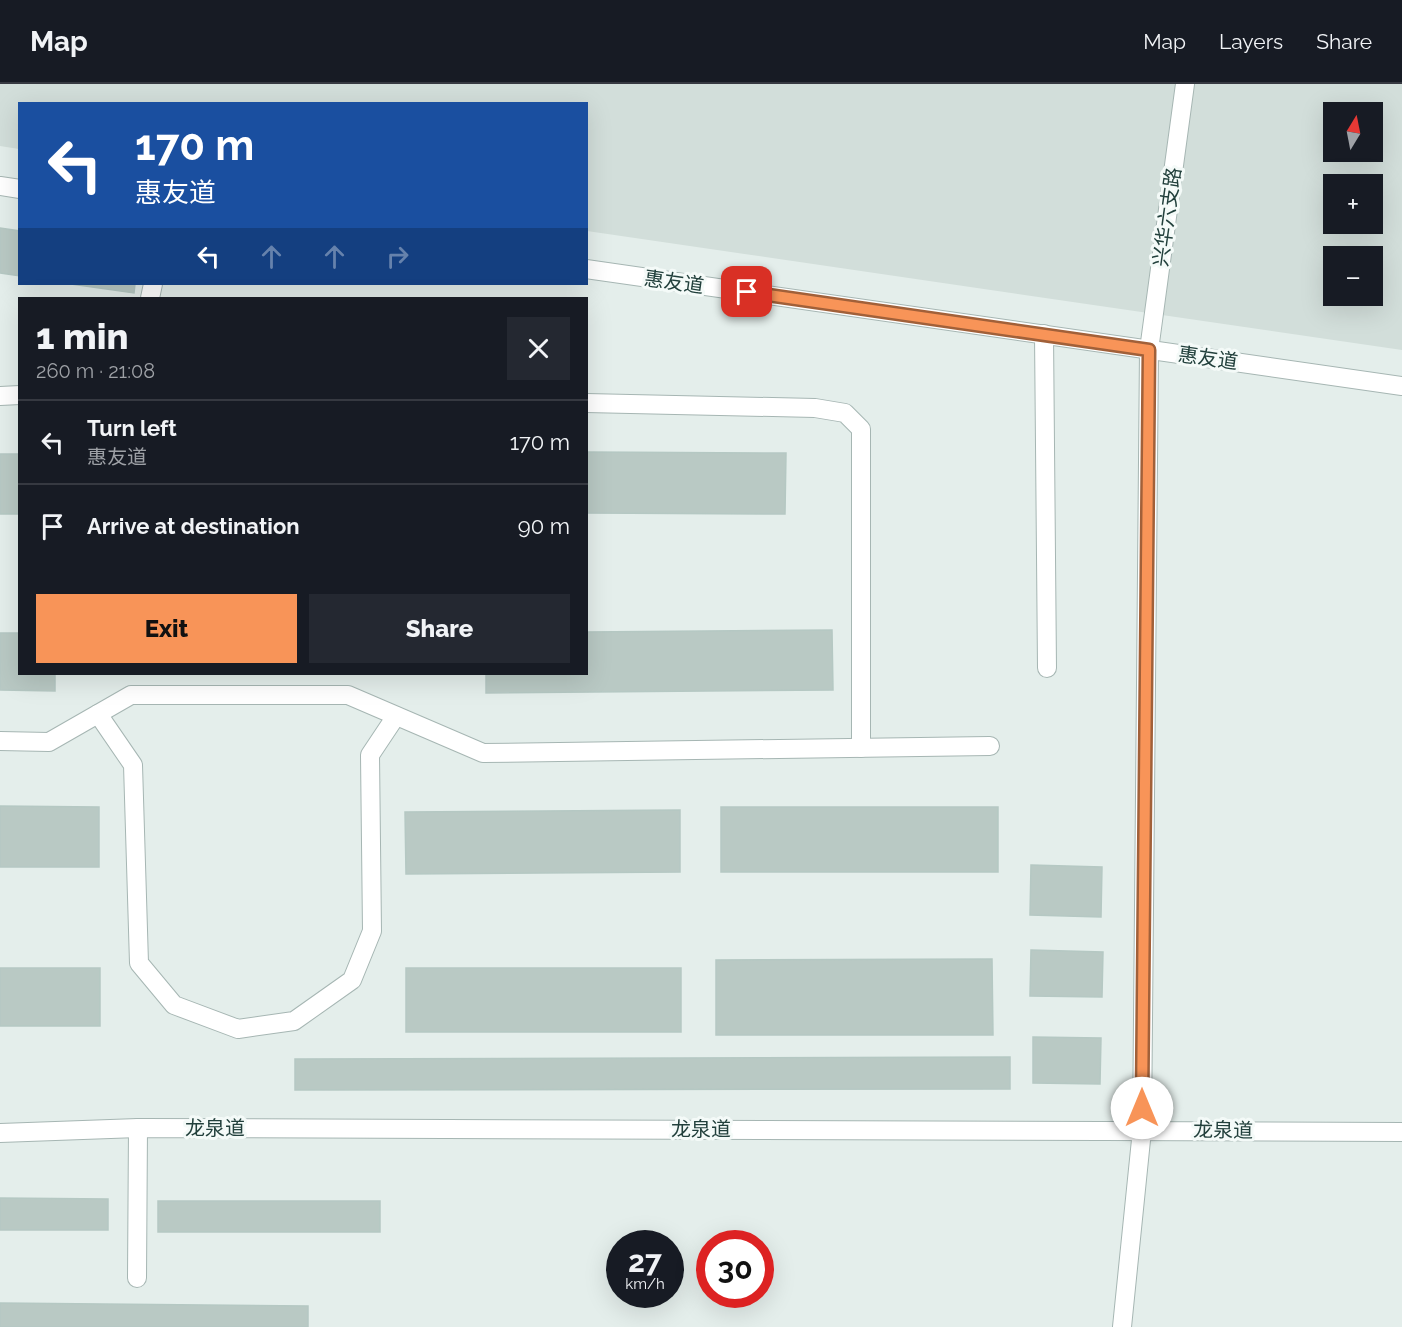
<!DOCTYPE html>
<html lang="en">
<head>
<meta charset="utf-8">
<style>
	body { margin:0; font-family:Raleway,"Noto Sans SC",sans-serif; background:#242831; color:#f1f3f6; height:100vh; display:flex; flex-direction:column; font-size:22px; white-space:nowrap }
	* { box-sizing:border-box; margin:0 }
	p { font-size:20px; color:#9ea1a6 }
	.icon { flex:none; width:33px; height:33px; fill:none; stroke:currentColor; stroke-width:2; stroke-linecap:round; stroke-linejoin:round }
	.map { position:relative; flex:1; overflow:hidden }
	.drawer { position:absolute; left:18px; top:213px; width:570px; height:378px; display:flex; flex-direction:column; background:#171b24; border-radius:0px; box-shadow:0 6px 24px #0002 }
	.drawer>* { flex:none }
	.hud { position:absolute; left:18px; top:18px; width:570px; height:183px; border-radius:0px; box-shadow:0 6px 24px #0002; background:#1a4fa0; color:#fff; overflow:hidden }
	.needle { width:39px; rotate:10deg }
	.buttons { position:absolute; left:1323px; top:18px; display:grid; gap:12px }
	.buttons a { display:grid; place-items:center; width:60px; height:60px; border-radius:0px; background:#171b24; box-shadow:0 6px 24px #0002; font-size:30px }
	.speed { position:absolute; left:606px; top:1146px; display:flex; gap:12px; font-size:30px; font-weight:700; text-align:center }
	.speed>* { display:grid; place-content:center; width:78px; height:78px; border-radius:50%; background:#171b24; box-shadow:0 6px 24px #0002; line-height:1 }
	.speed small { font-size:15px; font-weight:400 }
	.speed .limit { border:9px solid #d22; background:#fff; color:#111 }
	.pin { position:absolute; display:grid; place-items:center; width:51px; height:51px; color:#fff; margin:-26px; border-radius:12px; box-shadow:0 3px 9px #0006 }
	.me { position:absolute; width:66px; margin:-33px; rotate:0deg; stroke-linejoin:round; filter:drop-shadow(0 0 4px #0008) }
	.turn { display:flex; align-items:center; gap:21px; height:126px; padding:0 18px; font-size:27px }
	.turn .icon { width:78px; height:78px; stroke-width:2.5 }
	.turn b { display:block; font-size:42px; line-height:51px }
	.lanes { display:flex; align-items:center; height:57px; padding:0 18px; background:#0003; justify-content:center; gap:30px; direction:ltr }
	.lanes .off { opacity:.35 }
	.round { display:grid; place-items:center; flex:none; width:63px; height:63px; border-radius:0px; background:#242831 }
	.headline { display:flex; align-items:center; justify-content:space-between; height:102px; padding:0 18px }
	h1 { font-size:36px; font-weight:800; line-height:45px }
	.cta { display:flex; gap:12px; margin-top:auto; padding:12px 18px }
	.cta a { flex:1; height:69px; border-radius:0px; background:#f89458; color:#111; font-size:24px; font-weight:800; line-height:69px; text-align:center }
	.cta a+a { background:#242831; color:#f1f3f6 }
	ul { padding:0; list-style:none }
	li { display:flex; align-items:center; gap:18px; height:84px; padding:0 18px; border-top:2px solid #363941 }
	li div { flex:1 }
	li b { display:block; font-size:22px }
	li em { font-style:normal }
	header { display:flex; align-items:center; gap:36px; box-sizing:border-box; height:84px; padding:0 30px; background:#171b24; border-bottom:2px solid #363941 }
	header strong { font-size:28px }
	nav { display:flex; gap:33px; margin-inline-start:auto; font-size:21px }
	.map>svg:first-child { display:block }
	.built { fill:#d2deda; fill-rule:evenodd }
	.building { fill:#b9c9c4; stroke:#b5c8c3; stroke-width:1.5 }
	.lines { fill:none; stroke-linecap:round; stroke-linejoin:round }
	.minor-casing { stroke:#a6b6b3; stroke-width:20 }
	.minor { stroke:#fff; stroke-width:18 }
	.route-casing { stroke:#a16039; stroke-width:15 }
	.route { stroke:#f89458; stroke-width:10 }
	.labels { text-anchor:middle; dominant-baseline:central; stroke-width:6; stroke-linejoin:round; paint-order:stroke }
	.street-label { font-size:20px; fill:#22403c; stroke:#f4faf8 }
</style>
</head>
<body>
<header>
<strong>Map</strong>
<nav><a>Map</a><a>Layers</a><a>Share</a></nav>
</header>
<div class="map">
<svg width="1402" height="1243" viewBox="0 0 1402 1243">
	<rect width="100%" height="100%" fill="#e4eeeb"/>
	<path class="built" d="M0 0H1402V266L587 147 586 20H20L19 65 0 62ZM1334 28H1372V68H1334ZM1334 100H1372V140H1334ZM1334 172H1372V212H1334Z"/>
	<g class="building">
		<path d="M0 144 20 147V192L0 189Z"/>
		<path d="M71 200H135L134 209Z"/>
		<path d="M586 368 786 369 785 430 586 429Z"/>
		<rect x="0" y="370" width="20" height="60"/>
		<path d="M832 546 833 606 486 609V590H586V548Z"/>
		<path d="M0 549H20V590H55V607L0 606Z"/>
		<path d="M0 722 99 723V783H0Z"/>
		<rect x="721" y="723" width="277" height="65"/>
		<path d="M680 726V788L406 790 405 728Z"/>
		<path d="M1031 781 1102 783 1101 833 1030 831Z"/>
		<path d="M1031 866 1103 868 1102 913 1030 912Z"/>
		<path d="M992 875 993 951H716V876Z"/>
		<rect x="0" y="884" width="100" height="58"/>
		<rect x="406" y="884" width="275" height="64"/>
		<path d="M1033 953 1101 954 1100 1000 1033 999Z"/>
		<path d="M1010 973V1005L295 1006V975Z"/>
		<path d="M0 1114 108 1115V1146H0Z"/>
		<rect x="158" y="1117" width="222" height="31"/>
		<path d="M0 1219 308 1222V1243H0Z"/>
	</g>
	<g class="lines">
		<defs>
			<g id="minor">
				<path d="M0 102 20 105"/>
				<path d="M586 185 1402 302"/>
				<path d="M150 214 153 200"/>
				<path d="M1044 250 1047 584"/>
				<path d="M0 312 20 311"/>
				<path d="M586 319 815 324 845 329 861 345V664"/>
				<path d="M98 630 133 681 139 879 174 921 238 945 294 937 352 896 372 847 370 671 396 632"/>
				<path d="M0 657 49 658 131 611H348L483 669 990 662"/>
				<path d="M0 1049 138 1044 1402 1048"/>
				<path d="M137 1194 138 1044"/>
				<path d="M1122 1243 1142 1046 1149 266 1185 0"/>
			</g>
		</defs>
		<use href="#minor" class="minor-casing"/>
		<use href="#minor" class="minor"/>
	</g>
	<g class="lines">
		<defs>
			<path id="route" d="M747 208 1149 266 1142 1024"/>
		</defs>
		<use href="#route" class="route-casing"/>
		<use href="#route" class="route"/>
	</g>
	<g class="labels">
		<g class="street-label">
			<text transform="translate(1167 133) rotate(-82)">兴华六支路</text>
			<text transform="translate(674 198) rotate(8)">惠友道</text>
			<text transform="translate(1208 274) rotate(8)">惠友道</text>
			<text x="215" y="1044">龙泉道</text>
			<text x="701" y="1045">龙泉道</text>
			<text transform="translate(1223 1046) rotate(1)">龙泉道</text>
		</g>
	</g>
</svg>
<div class="buttons">
<a><svg class="needle" viewBox="-14 -14 28 28"><path d="M0-13l5 13h-10z" fill="#e53935"/><path d="M0 13l5-13h-10z" fill="#9ea1a6"/></svg></a>
<a>+</a>
<a>−</a>
</div>
<div class="speed"><div>27<small>km/h</small></div><div class="limit">30</div></div>
<div class="pin" style="left:747px;top:208px;background:#d93025"><svg class="icon" aria-label="arrive" viewBox="0 0 24 24"><path d="M6 21V4h12l-3 4 3 4H6"/></svg></div>
<svg class="me" style="left:1142px;top:1024px" viewBox="-20 -20 40 40"><circle r="19" fill="#fff"/><path d="M0-13L10 11 0 6-10 11z" fill="#f89458"/></svg>
<div class="hud">
<div class="turn"><svg class="icon" aria-label="left" viewBox="0 0 24 24"><path d="M17 20v-9H6M10 6l-5 5 5 5"/></svg><div><b>170 m</b>惠友道</div></div>
<div class="lanes"><svg class="icon" aria-label="left" viewBox="0 0 24 24"><path d="M17 20v-9H6M10 6l-5 5 5 5"/></svg><svg class="icon off" aria-label="ahead" viewBox="0 0 24 24"><path d="M12 20V5M6 11l6-6 6 6"/></svg><svg class="icon off" aria-label="ahead" viewBox="0 0 24 24"><path d="M12 20V5M6 11l6-6 6 6"/></svg><svg class="icon off" aria-label="right" viewBox="0 0 24 24"><path d="M7 20v-9h11M14 6l5 5-5 5"/></svg></div>
</div>
<section class="drawer">
<div class="headline"><div><h1>1 min</h1><p>260 m · 21:08</p></div><a class="round"><svg class="icon" aria-label="close" viewBox="0 0 24 24"><path d="M6 6l12 12M18 6L6 18"/></svg></a></div>
<ul>
<li><svg class="icon" aria-label="left" viewBox="0 0 24 24"><path d="M17 20v-9H6M10 6l-5 5 5 5"/></svg><div><b>Turn left</b><p>惠友道</p></div><em>170 m</em></li>
<li><svg class="icon" aria-label="arrive" viewBox="0 0 24 24"><path d="M6 21V4h12l-3 4 3 4H6"/></svg><div><b>Arrive at destination</b></div><em>90 m</em></li>
</ul>
<div class="cta"><a>Exit</a><a>Share</a></div>
</section>
</div>
</body>
</html>
